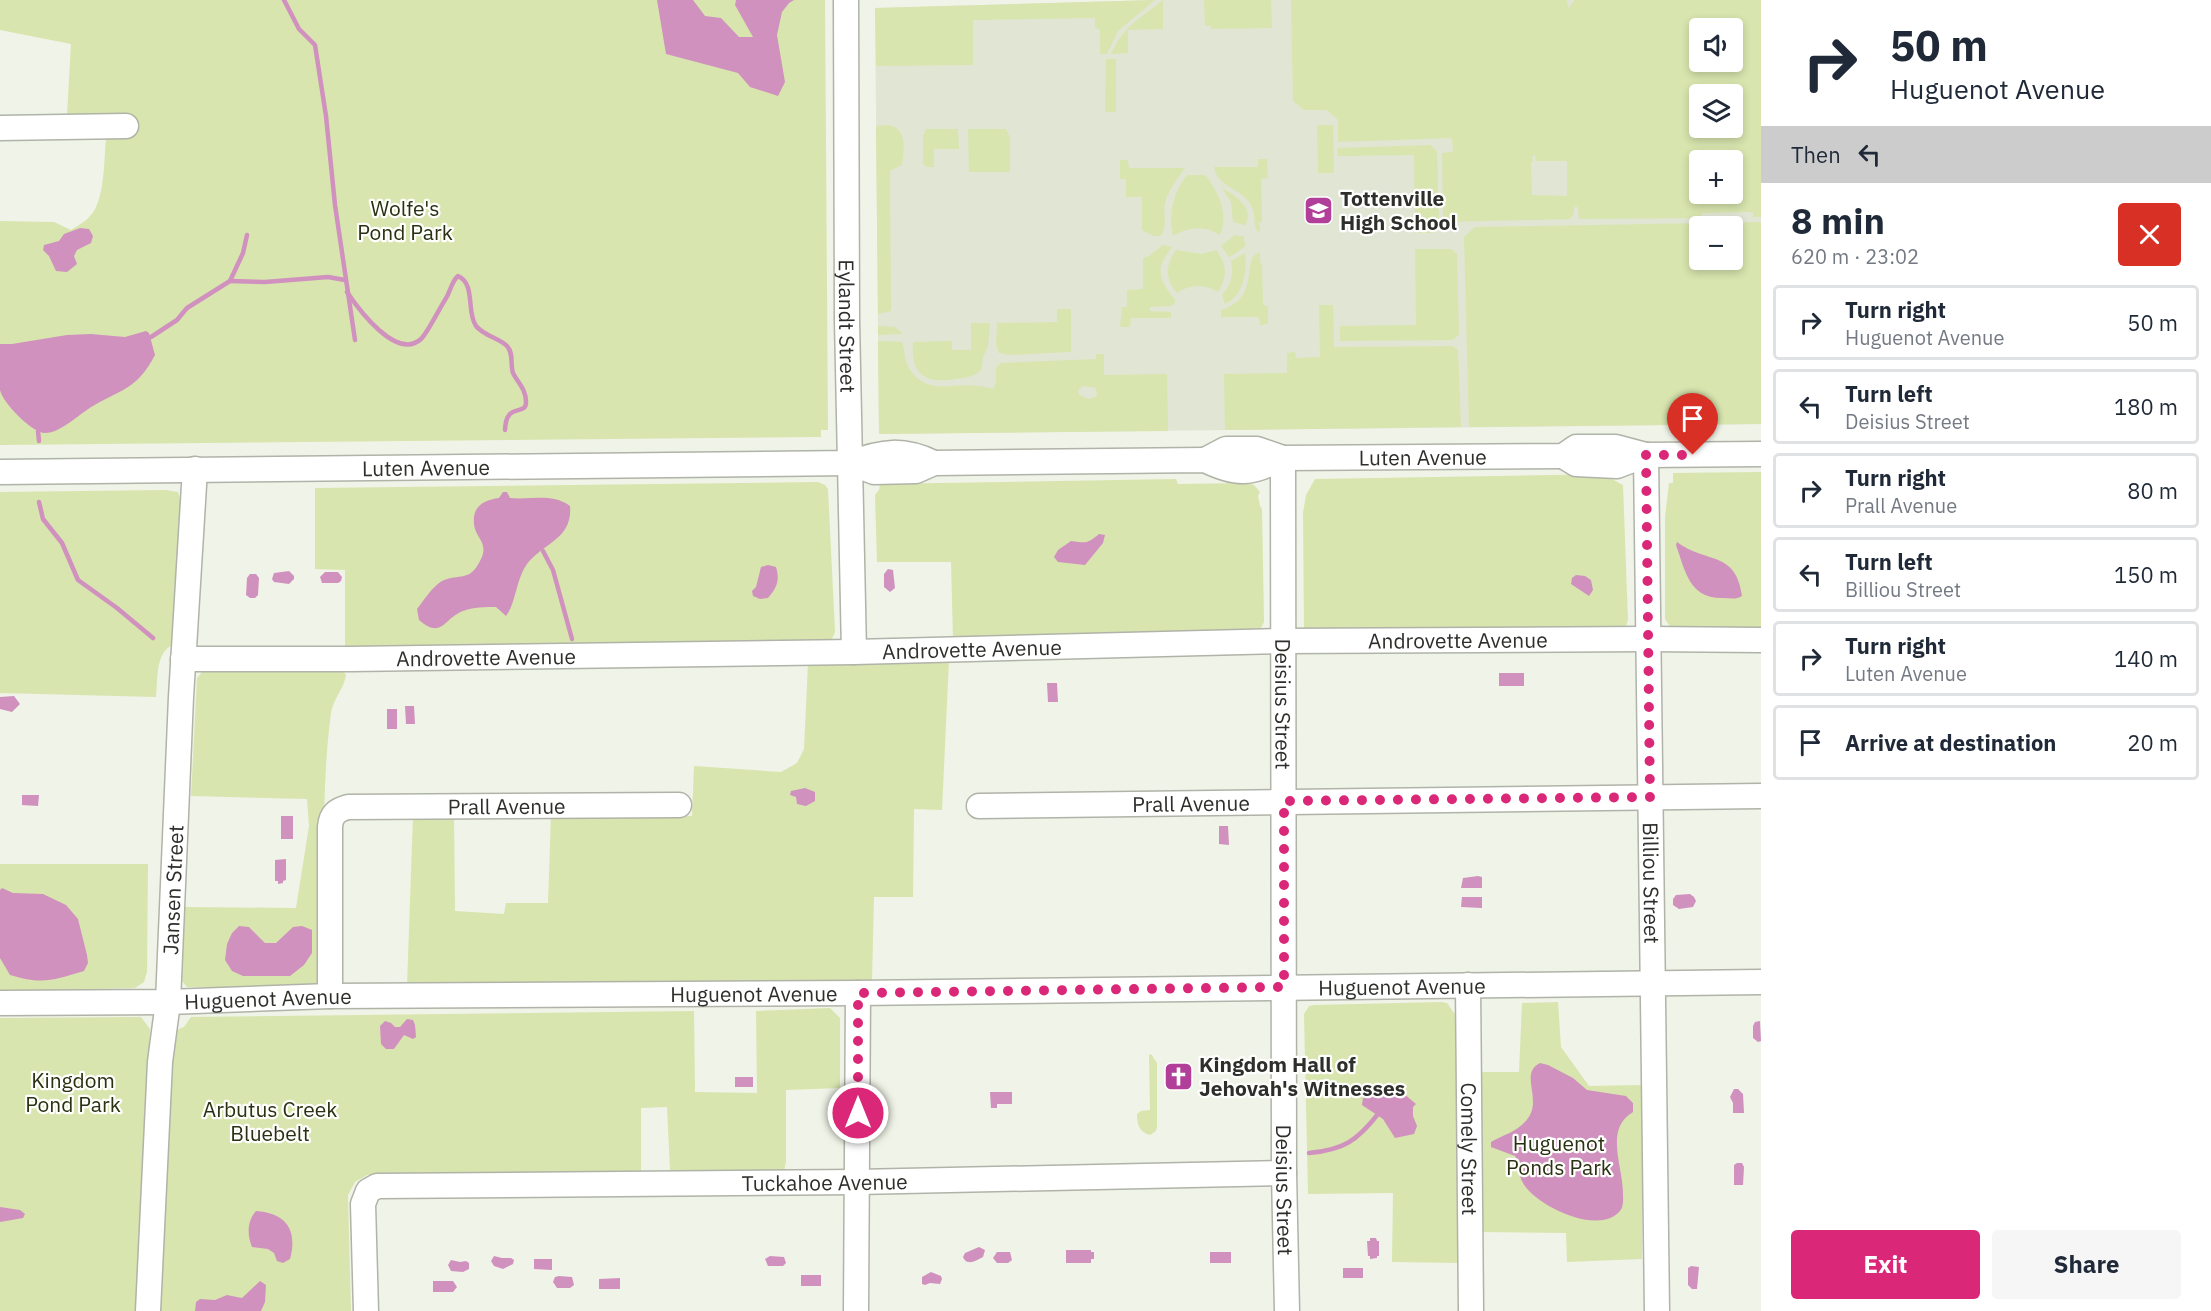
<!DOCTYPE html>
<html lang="en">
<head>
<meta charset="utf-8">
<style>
	body { margin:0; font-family:"IBM Plex Sans",sans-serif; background:#f6f6f7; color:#1f2937; height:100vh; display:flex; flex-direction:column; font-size:22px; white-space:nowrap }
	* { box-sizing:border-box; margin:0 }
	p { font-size:20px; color:#747a83 }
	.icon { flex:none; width:33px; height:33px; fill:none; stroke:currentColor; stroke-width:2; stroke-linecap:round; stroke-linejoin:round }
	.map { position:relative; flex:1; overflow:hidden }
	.drawer { display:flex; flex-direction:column; background:#fff; width:450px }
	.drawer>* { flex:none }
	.top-card { background:#fff; color:#1f2937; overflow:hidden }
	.fabs { position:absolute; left:1689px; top:18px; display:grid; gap:12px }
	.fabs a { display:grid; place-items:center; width:54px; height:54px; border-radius:6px; background:#fff; box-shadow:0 3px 9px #0003; font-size:30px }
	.pin { position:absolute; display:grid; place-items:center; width:51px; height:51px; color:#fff; margin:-62px -26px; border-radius:50% 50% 50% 0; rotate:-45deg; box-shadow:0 0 6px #0007 }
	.pin .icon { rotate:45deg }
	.me { position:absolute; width:66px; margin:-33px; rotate:0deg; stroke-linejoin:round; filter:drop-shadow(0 0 4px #0008) }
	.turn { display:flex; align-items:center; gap:21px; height:126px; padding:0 30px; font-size:27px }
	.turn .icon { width:78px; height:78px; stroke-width:2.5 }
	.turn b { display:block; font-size:42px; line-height:51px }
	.then { display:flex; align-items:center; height:57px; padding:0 30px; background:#0003; gap:12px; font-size:22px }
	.round { display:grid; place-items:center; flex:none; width:63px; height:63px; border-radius:6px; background:#f6f6f7 }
	.headline { display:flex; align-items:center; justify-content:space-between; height:102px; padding:0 30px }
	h1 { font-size:36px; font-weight:700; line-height:45px }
	.action { display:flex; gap:12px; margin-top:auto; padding:12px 30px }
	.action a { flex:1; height:69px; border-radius:6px; background:#db2777; color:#fff; font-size:24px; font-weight:700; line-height:69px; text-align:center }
	.action a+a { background:#f6f6f7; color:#1f2937 }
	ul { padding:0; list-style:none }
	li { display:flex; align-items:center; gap:18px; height:75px; margin:0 12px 9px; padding:0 18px; border:3px solid #e0e1e3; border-radius:6px }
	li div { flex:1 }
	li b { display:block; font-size:22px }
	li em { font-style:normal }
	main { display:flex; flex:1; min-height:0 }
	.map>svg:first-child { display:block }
	.built { fill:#e1e5d4; fill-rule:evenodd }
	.green { fill:#d8e5ae; fill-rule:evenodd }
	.water { fill:#d091bf }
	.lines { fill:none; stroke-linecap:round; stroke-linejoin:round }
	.stream { stroke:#d091bf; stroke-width:4.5 }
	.minor-casing { stroke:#b0b3a8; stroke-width:27 }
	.minor { stroke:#fff; stroke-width:24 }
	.route { stroke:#db2777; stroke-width:10; stroke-dasharray:0 18 }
	.labels { text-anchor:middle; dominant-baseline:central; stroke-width:4.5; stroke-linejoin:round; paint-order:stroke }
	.poi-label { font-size:21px; font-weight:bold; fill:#2e2f2b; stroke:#fefffd; text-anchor:start }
	.park-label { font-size:21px; fill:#2a3011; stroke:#fefffd }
	.street-label { font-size:21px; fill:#2e2f2b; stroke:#fefffd }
</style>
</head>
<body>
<main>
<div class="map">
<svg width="1761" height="1311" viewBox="0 0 1761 1311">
	<rect width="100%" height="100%" fill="#f0f3e7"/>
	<path class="built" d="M1154 0H1761V424L879 434 875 8ZM1700 28H1732V62H1700ZM1700 94H1732V128H1700ZM1700 160H1732V194H1700ZM1700 226H1732V260H1700Z"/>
	<g class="green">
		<path d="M0 0H825L828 430H821V437L0 445V221L54 222 71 230C77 226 85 222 90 216 105 202 104 158 106 139L119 137 67 115 71 44 0 30Z"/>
		<path d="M1155 0 1118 31 1107 54H1100V30L1095 27V18L973 20V65L876 66 875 8Z"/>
		<path d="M1163 0V29L1128 30V53L1111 54C1125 24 1139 20 1163 0Z"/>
		<path d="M1204 0H1271L1272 28 1211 29V26H1205Z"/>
		<path d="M1291 0H1567L1568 8 1575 0H1761V217H1753V212L1701 213V218L1579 219 1578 207H1574V213L1570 219 1450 222 1443 216 1442 153 1453 152 1452 138 1338 142V120L1327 110H1304L1293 101ZM1700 28H1732V62H1700ZM1700 94H1732V128H1700ZM1535 155 1536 161H1567V196L1532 195 1531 162 1533 161 1532 156ZM1700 160H1732V194H1700Z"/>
		<path d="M1106 59H1116V112H1105Z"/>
		<path d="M888 125C908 129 904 149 902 165L890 171 891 311 878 314 876 126Z"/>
		<path d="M1317 125H1333L1334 173H1318Z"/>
		<path d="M926 129H958L959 149H934V167H927L923 164V136Z"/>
		<path d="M968 129H1006L1010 138V172H969Z"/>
		<path d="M1430 145 1437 151 1439 225 1433 233H1415L1414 155 1338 156 1337 148Z"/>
		<path d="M1258 159H1267L1268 178 1261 179 1262 222H1259L1260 233 1256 229C1254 221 1255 213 1251 205 1241 188 1217 187 1214 167H1258Z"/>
		<path d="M1120 160H1128L1129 168H1185C1177 179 1169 189 1165 203 1163 214 1168 228 1160 236H1154L1142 230V197H1126V179H1120Z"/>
		<path d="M1187 175H1205C1219 192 1229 214 1220 235 1204 225 1189 227 1173 236 1168 214 1173 193 1187 175Z"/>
		<path d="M1222 188C1234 194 1256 209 1245 225L1233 222 1231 202Z"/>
		<path d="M1761 222V424L1469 427 1464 237 1475 227ZM1700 226H1732V260H1700Z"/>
		<path d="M1235 235 1244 237 1245 246 1238 252 1229 257 1221 246Z"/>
		<path d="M1163 245 1172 247C1154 269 1159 279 1175 300V303L1171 306 1150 307V311L1171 312V318H1131L1130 327H1120L1122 307H1127V290L1143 289V258L1149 256Z"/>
		<path d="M1415 249H1451L1457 254 1459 334 1453 340 1340 341V326L1416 325Z"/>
		<path d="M1176 250 1202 254 1216 250C1227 265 1228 276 1218 292 1204 284 1191 284 1177 293 1165 279 1165 265 1176 250Z"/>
		<path d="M1260 252V263H1262L1263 305 1268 306V324L1260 325 1259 317H1221V310C1263 297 1239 259 1260 252Z"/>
		<path d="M1245 253C1247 271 1244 296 1225 304L1222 295C1231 285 1234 275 1231 261Z"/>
		<path d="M1319 305H1333L1334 347 1452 346 1458 350 1461 427 1225 430 1224 374 1287 373V353L1295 352 1296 358 1320 357Z"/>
		<path d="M1057 309H1071V352L1009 355 999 353 996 345 997 323 1057 322Z"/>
		<path d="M971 323H990L988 346 983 357 981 370C974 377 964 378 955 379 924 384 911 374 913 342L952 341V350H971Z"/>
		<path d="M878 326 895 327 903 334 878 335Z"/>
		<path d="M878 341 902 342C905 349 904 357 907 364 924 398 951 382 979 386 984 386 988 388 993 389L996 383V368L1001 363 1096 359V354H1104V375L1167 374 1168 431 879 434ZM1083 386 1096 388 1097 396 1089 399 1079 395 1078 390Z"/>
		<path d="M1761 472V631H1673L1665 619V517L1669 483H1673V473Z"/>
		<path d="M1609 474 1610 478 1623 485 1628 620 1625 629H1304L1303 513 1306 495 1315 479Z"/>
		<path d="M1176 479 1178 484 1248 483 1254 485 1260 492 1258 496 1260 506 1262 509 1264 622 1260 630 953 639 951 562H877L875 495 879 490 880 484Z"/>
		<path d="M818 482 825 485 828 489 835 632 831 641 345 648V570L315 569V488Z"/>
		<path d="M166 490 178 492 181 503 173 645C155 652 158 680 156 697L0 693V492Z"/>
		<path d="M949 660 942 810 914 809 913 897H874L872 980 407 986 413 816 454 817 455 911 504 914 506 903H548L551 815 692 816 694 766 781 772 797 763 804 749 808 663Z"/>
		<path d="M342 669 346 675C344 689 333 699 331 713 320 796 325 888 324 973L322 982 315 987H187L182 981 185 907 296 908 309 826 307 799 191 796 197 678 202 672 210 670Z"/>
		<path d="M0 864H148L147 972 144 982 135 988 0 991Z"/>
		<path d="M1441 1002 1447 1003 1454 1013 1460 1015V1263L1392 1262 1393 1193 1308 1194 1304 1014 1309 1006 1314 1005Z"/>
		<path d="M1558 1002 1561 1047 1589 1086 1643 1085 1642 1259 1567 1262 1566 1233 1481 1232 1480 1072H1519L1522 1003Z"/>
		<path d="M830 1008 840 1018V1088L786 1090V1161L784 1172 670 1170 667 1107 641 1108V1172L367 1175 355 1182 348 1195 351 1311H157L169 1046C173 1038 175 1029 184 1027L191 1017 694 1011 695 1092 757 1093 756 1011Z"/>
		<path d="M141 1017 150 1029 135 1311H0V1018Z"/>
		<path d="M1151 1054 1157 1063V1127L1156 1131 1150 1135C1139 1132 1137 1124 1137 1114L1141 1111 1150 1110 1149 1055Z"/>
	</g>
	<g class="water">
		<path d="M657 0H693L705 16 721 18 739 37H753L735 5 736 0H794L789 3 782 12 777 35 785 82 778 96 750 87 738 73 666 54Z"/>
		<path d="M80 228 89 229 93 236 91 243 77 250 74 256 77 264 67 272 56 271 49 256 43 250 44 245 59 241 64 234Z"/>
		<path d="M146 331 149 333 155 355C137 389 124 388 93 406 79 414 61 433 45 433 32 433 2 402 0 390 0 376 0 358 0 344H12L67 335 91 334 125 337Z"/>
		<path d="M503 492H507L510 498C532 500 552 493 570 506 573 539 543 543 527 564 516 579 516 603 506 616L496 607C485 607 473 607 463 611 444 618 442 640 419 620L417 609C424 600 432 587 442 581 459 573 470 583 481 559 489 542 475 538 474 524 472 506 484 500 499 498Z"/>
		<path d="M1099 534 1105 535 1103 543 1085 565 1058 562 1054 557 1058 550 1071 541C1086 543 1087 544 1099 534Z"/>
		<path d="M1677 542C1706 564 1736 550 1742 596 1736 600 1730 598 1723 598 1689 599 1685 570 1676 545Z"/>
		<path d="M768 565 776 567C780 580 777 588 768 598L760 599 753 596 752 591 756 587 761 567Z"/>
		<path d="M888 569 893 570 895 588 890 592 884 587V574Z"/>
		<path d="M289 571 294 576V579L289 584 274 582 272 579 274 573Z"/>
		<path d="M325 572H338L342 577 341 581 338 583H322L320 577Z"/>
		<path d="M250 574H256L259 578 258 595 255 598H250L246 595 247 578Z"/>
		<path d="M1576 575 1585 576 1591 580 1593 590 1589 596 1571 584 1572 578Z"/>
		<rect x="1499" y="673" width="25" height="13"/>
		<path d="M1047 683H1057L1058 702H1048Z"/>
		<path d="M14 696 20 704 12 712 0 709V697Z"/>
		<path d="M405 706H414L415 724H406Z"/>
		<rect x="387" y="709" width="10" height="20"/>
		<path d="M805 788 815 792V801L806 806 797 804 796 797 790 795 791 791Z"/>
		<path d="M22 795H39L38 806 22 805Z"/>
		<rect x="281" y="816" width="12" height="23"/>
		<path d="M1219 826H1228L1229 845 1219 844Z"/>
		<path d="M286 859V880L283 881V883L278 884V881H275V860Z"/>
		<path d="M1478 876 1482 877V888H1461L1463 878Z"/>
		<path d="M2 888 13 893 43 894 66 905 78 919 87 955 88 963 84 971C53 980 43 985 10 975L0 958V890Z"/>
		<path d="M1690 894 1694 897 1696 901 1693 907 1679 909 1673 905V899L1676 895Z"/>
		<path d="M1462 897H1482V908L1461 907Z"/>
		<path d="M239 926 249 927 265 943H276L293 927 302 926 312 930V953L304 965 290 976H243L232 971 225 960 227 944 232 933Z"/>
		<path d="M407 1019 413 1020 415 1025 416 1037 413 1039 404 1035 394 1049H386L381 1044 380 1026 385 1021 391 1023 395 1027H400Z"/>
		<path d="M1760 1021 1761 1041 1758 1042 1753 1038V1026L1755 1022Z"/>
		<path d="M1540 1063 1548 1065 1573 1078 1587 1090 1626 1096 1633 1103V1112C1604 1129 1623 1166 1623 1193 1623 1199 1624 1206 1620 1211 1599 1236 1536 1206 1523 1183 1518 1175 1520 1165 1515 1156L1491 1147V1142C1505 1134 1521 1131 1530 1115 1540 1096 1520 1073 1540 1063Z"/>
		<rect x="735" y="1077" width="18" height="10"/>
		<path d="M1382 1088 1403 1093 1416 1104 1413 1107V1116L1417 1126 1414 1134 1395 1138 1383 1119 1362 1105 1363 1098 1376 1093Z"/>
		<path d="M1734 1089H1738L1743 1094 1744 1113H1733V1103L1730 1097Z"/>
		<path d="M990 1092H1012V1104H997V1108H991Z"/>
		<path d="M1737 1163H1742L1744 1167 1743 1185H1734V1165Z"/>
		<path d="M0 1207 20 1210 25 1214 23 1218 0 1222Z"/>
		<path d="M256 1211C286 1213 298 1230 290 1259L283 1263 277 1261 274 1253 268 1249 252 1247C247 1235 247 1221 256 1211Z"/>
		<path d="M1370 1238H1376L1377 1241H1379V1256H1377V1258L1370 1259V1256H1368L1367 1241H1370Z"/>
		<path d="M979 1247 985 1250 983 1257C977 1260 967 1267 963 1257L965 1253Z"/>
		<path d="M1066 1250H1091V1252H1094V1259H1091V1263H1066Z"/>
		<path d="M997 1252H1010L1012 1260 1008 1263H997L993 1258Z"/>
		<rect x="1210" y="1252" width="21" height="11"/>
		<path d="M494 1256 502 1258H511L514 1260 513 1264 503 1269 494 1266 491 1261Z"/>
		<path d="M770 1256 784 1257 786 1263 783 1266H768L765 1259Z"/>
		<path d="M534 1259H552V1270L534 1269Z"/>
		<path d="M451 1260 460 1262 466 1261 469 1263V1269L463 1272 451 1271 448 1265Z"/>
		<path d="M1691 1266 1699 1267 1697 1289H1692L1688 1285V1268Z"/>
		<rect x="1343" y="1268" width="20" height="10"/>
		<path d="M931 1272 941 1276 942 1279 940 1284 930 1283 925 1285 922 1284V1277Z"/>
		<rect x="801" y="1275" width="20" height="11"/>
		<path d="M559 1276 572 1277 574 1285 570 1288H557L553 1282 555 1277Z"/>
		<path d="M620 1278V1289H599V1279Z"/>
		<path d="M260 1281 266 1285 265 1302 261 1311H195L196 1302 200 1299 215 1300 227 1295 242 1298Z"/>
		<path d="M433 1281H453L457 1287 453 1292H433Z"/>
	</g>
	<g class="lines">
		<g class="stream">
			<path d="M284 0 299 29 315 45 326 116 335 205 355 340"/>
			<path d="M230 281 265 282 328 277 345 280"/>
			<path d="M347 292C359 310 397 361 421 339 428 332 439 309 445 300 451 291 451 282 458 276 476 284 466 312 476 326 484 336 499 338 507 346 514 354 510 364 513 373 518 383 526 389 526 402 526 417 506 401 505 430"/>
			<path d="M151 337 177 320 187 308 230 281 243 253 247 235"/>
			<path d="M38 431 39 441"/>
			<path d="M39 502 43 519 62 543 78 580 117 608 153 638"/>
			<path d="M543 551 553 570 572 639"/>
			<path d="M1309 1153C1343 1150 1357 1141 1378 1114"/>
		</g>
		<defs>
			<g id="minor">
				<path id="s1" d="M846 0 847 321 854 652"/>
				<path d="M0 128 126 126"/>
				<path id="s2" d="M1646 455 1657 1311"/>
				<path d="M1563 456 1576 464 1617 466 1646 455"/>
				<path id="s3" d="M1283 458 1284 1173 1287 1311"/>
				<path id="s4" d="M1205 460 1226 449H1257L1283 458 1563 456 1576 447H1616L1646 455 1761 454"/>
				<path d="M851 463 874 472 916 471 934 463 1205 460C1238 476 1250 474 1283 458"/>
				<path id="s5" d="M0 472 851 463C882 451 903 448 934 463"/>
				<path id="s6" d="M183 659H351L854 652 1283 641 1648 639 1761 640"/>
				<path id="s7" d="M979 806 1761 796"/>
				<path id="s8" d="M1468 985 1471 1311"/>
				<path id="s9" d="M330 996V827C331 814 337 810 348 807L679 805"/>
				<path id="s10" d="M0 1003 168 1002 330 996 858 993 1761 982"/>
				<path id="s11" d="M148 1311 160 1062 168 1002 181 697 195 469"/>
				<path id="s12" d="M366 1311 363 1204 368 1191 377 1186 857 1182 1284 1173"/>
				<path d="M856 1311 858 993"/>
			</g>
		</defs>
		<use href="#minor" class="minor-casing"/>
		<use href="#minor" class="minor"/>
	</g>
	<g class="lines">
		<path class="route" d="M858 1113V993L1284 987V801L1650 797 1646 455H1693"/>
	</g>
	<defs>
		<symbol id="school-square" viewBox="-11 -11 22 22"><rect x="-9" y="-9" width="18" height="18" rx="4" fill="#b13e99" stroke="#fefffd"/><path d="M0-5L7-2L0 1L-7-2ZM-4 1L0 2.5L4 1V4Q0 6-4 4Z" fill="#fff"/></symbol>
		<symbol id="church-square" viewBox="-11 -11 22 22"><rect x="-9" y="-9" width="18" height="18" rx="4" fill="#b13e99" stroke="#fefffd"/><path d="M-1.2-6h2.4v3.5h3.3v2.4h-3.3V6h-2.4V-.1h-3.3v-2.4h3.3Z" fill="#fff"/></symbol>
	</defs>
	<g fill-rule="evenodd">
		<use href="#school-square" x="1302" y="194" width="33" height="33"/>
		<use href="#church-square" x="1162" y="1060" width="33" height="33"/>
	</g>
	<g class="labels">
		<g class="poi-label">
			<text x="1340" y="198">Tottenville<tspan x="1340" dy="24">High School</tspan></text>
			<text x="1199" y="1064">Kingdom Hall of<tspan x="1199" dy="24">Jehovah's Witnesses</tspan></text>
		</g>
		<g class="park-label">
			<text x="405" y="208">Wolfe's<tspan x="405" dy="24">Pond Park</tspan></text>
			<text x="73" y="1080">Kingdom<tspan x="73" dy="24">Pond Park</tspan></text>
			<text x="270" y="1109">Arbutus Creek<tspan x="270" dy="24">Bluebelt</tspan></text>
			<text x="1559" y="1143">Huguenot<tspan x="1559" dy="24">Ponds Park</tspan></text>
		</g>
		<g class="street-label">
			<text stroke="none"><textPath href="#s1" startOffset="326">Eylandt Street</textPath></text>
			<text stroke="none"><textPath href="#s4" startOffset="222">Luten Avenue</textPath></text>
			<text stroke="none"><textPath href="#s5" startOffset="426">Luten Avenue</textPath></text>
			<text stroke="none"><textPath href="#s6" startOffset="1275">Androvette Avenue</textPath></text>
			<text stroke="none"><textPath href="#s6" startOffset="789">Androvette Avenue</textPath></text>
			<text stroke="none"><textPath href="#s6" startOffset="303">Androvette Avenue</textPath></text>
			<text stroke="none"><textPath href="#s3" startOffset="246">Deisius Street</textPath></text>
			<text stroke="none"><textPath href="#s7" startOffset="212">Prall Avenue</textPath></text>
			<text stroke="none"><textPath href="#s9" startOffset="357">Prall Avenue</textPath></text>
			<text stroke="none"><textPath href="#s2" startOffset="428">Billiou Street</textPath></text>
			<text stroke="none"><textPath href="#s11" startOffset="422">Jansen Street</textPath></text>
			<text stroke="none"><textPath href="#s10" startOffset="1402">Huguenot Avenue</textPath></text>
			<text stroke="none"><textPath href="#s10" startOffset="754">Huguenot Avenue</textPath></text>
			<text stroke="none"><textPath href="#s10" startOffset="268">Huguenot Avenue</textPath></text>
			<text stroke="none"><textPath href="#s8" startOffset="164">Comely Street</textPath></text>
			<text stroke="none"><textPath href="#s12" startOffset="579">Tuckahoe Avenue</textPath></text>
			<text stroke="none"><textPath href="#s3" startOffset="732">Deisius Street</textPath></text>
		</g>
	</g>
</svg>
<div class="fabs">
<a><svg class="icon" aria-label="sound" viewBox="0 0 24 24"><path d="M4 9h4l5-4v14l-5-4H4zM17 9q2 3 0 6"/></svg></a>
<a><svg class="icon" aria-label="layers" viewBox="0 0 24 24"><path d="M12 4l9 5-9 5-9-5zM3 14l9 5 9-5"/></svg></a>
<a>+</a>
<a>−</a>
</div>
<div class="pin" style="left:1693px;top:455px;background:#d93025"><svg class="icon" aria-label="arrive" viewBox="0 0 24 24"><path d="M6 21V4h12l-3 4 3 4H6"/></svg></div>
<svg class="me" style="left:858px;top:1113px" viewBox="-20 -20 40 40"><circle r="17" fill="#db2777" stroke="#fff" stroke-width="3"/><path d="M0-11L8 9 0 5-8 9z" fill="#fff"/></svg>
</div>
<section class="drawer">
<div class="top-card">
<div class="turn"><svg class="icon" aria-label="right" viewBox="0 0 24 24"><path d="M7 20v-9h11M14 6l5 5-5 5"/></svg><div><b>50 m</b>Huguenot Avenue</div></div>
<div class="then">Then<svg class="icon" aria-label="left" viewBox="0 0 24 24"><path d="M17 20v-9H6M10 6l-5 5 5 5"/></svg></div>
</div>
<div class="headline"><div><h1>8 min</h1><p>620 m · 23:02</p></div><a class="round" style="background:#d93025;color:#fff"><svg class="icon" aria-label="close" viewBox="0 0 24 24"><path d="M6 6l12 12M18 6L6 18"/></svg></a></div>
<ul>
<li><svg class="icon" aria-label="right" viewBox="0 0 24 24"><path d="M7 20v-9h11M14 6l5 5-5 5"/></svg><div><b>Turn right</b><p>Huguenot Avenue</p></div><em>50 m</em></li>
<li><svg class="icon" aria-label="left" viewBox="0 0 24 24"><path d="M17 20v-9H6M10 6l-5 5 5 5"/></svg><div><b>Turn left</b><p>Deisius Street</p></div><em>180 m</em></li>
<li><svg class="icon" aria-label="right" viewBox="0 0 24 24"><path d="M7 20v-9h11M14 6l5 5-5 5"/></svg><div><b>Turn right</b><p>Prall Avenue</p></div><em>80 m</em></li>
<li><svg class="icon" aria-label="left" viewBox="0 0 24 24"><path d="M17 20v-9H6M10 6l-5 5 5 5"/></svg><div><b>Turn left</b><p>Billiou Street</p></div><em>150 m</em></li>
<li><svg class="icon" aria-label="right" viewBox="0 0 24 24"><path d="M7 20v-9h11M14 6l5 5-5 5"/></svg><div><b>Turn right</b><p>Luten Avenue</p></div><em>140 m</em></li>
<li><svg class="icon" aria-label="arrive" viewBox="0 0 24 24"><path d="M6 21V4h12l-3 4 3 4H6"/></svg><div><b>Arrive at destination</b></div><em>20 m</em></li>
</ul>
<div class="action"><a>Exit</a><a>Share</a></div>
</section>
</main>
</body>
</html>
